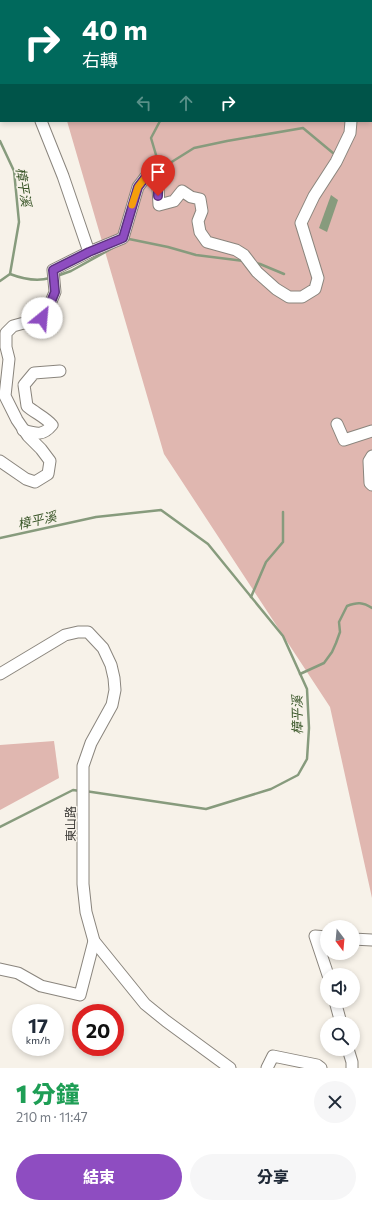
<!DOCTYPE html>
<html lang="zh-TW">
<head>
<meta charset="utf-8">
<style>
	body { margin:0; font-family:Commissioner,"Noto Sans TC",sans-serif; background:#f6f6f7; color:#1f2937; height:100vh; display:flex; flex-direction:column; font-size:15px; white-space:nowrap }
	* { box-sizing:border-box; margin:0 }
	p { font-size:13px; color:#747a83 }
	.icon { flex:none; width:22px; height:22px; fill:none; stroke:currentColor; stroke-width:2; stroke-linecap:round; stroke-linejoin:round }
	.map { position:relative; height:1068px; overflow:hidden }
	.details { display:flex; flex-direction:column; background:#fff; flex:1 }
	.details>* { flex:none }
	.banner { position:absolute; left:0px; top:0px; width:372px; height:122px; box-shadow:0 2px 6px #0003; background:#00695c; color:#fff; overflow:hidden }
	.needle { width:26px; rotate:164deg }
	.tools { position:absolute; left:320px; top:920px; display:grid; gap:8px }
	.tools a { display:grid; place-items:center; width:40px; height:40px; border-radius:50%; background:#fff; box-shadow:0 2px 6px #0003; font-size:20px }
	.speed { position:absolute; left:12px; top:1004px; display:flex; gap:8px; font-size:20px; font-weight:700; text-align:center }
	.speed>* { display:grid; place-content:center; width:52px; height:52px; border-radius:50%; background:#fff; box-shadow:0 2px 6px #0003; line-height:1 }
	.speed small { font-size:10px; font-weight:400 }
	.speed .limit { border:6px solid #d22; background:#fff; color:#111 }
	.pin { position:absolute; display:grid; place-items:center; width:34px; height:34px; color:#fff; margin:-41px -17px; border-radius:50% 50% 50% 0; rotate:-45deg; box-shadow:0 0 4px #0007 }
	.pin .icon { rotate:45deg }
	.me { position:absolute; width:44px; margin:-22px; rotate:28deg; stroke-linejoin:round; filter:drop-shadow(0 0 3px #0008) }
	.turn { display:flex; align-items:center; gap:14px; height:84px; padding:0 16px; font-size:18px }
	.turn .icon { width:52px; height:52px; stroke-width:2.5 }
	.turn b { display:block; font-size:28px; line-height:34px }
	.lanes { display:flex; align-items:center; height:38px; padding:0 16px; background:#0003; justify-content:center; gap:20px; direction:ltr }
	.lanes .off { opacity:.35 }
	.round { display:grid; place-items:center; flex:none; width:42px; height:42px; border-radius:21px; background:#f6f6f7 }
	.summary { display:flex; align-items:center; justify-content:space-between; height:68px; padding:0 16px }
	h1 { font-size:24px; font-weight:800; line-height:30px; color:#1e9e55 }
	.primary-button { display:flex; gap:8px; margin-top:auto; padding:8px 16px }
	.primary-button a { flex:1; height:46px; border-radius:24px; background:#8e4dc1; color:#fff; font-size:16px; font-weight:800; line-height:46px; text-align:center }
	.primary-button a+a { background:#f6f6f7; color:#1f2937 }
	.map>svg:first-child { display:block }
	.forest { fill:#e0b7b0 }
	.water { fill:#879b7d }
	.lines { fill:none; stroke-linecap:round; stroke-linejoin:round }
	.stream { stroke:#879b7d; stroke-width:2.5 }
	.minor-casing { stroke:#8a857d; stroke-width:13 }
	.minor { stroke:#fff; stroke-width:11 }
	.route-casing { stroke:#5c327d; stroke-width:10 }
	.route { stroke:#8e4dc1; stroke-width:7 }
	.slow { stroke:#f59e0b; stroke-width:7 }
	.labels { text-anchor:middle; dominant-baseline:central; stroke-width:3; stroke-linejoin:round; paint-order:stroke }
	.street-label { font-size:12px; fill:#3a3835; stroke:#f7f2e9 }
	.water-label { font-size:13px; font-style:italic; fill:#375426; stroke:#f7f2e9 }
</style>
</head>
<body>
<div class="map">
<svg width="372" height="1068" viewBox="0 0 372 1068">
	<rect width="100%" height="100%" fill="#f7f2e9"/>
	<g class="forest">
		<path d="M49 0H372V898L330 707 164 454 67 121H371V1H49Z"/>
		<path d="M54 741 59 778 0 810V745Z"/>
	</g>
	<path class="water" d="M331 195 338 200 327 232 319 228Z"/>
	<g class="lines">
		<g class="stream">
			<path d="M371 11 372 10"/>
			<path d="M0 12H1"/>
			<path d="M0 141 14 171 19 222 10 274 0 281"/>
			<path d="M159 165 151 138 160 121"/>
			<path d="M162 168 194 148 227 141 303 128 333 153"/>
			<path d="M126 241 129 239 168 247 196 255 244 261"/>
			<path d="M255 263 260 264 284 274"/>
			<path d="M10 274C23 279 36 282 50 278"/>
			<path d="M57 276 71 271 118 245"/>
			<path d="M0 538 96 517 161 510 208 544 283 636 307 689 309 728 307 759 298 775 271 789 206 809 85 791"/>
			<path d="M251 597 266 562 283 542V512"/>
			<path d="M300 674 324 663 332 652 336 643 340 632 339 622 347 606C357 602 363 602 372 608"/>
			<path d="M0 827 73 790 80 791"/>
		</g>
		<defs>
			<g id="minor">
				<path d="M261 0 262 1"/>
				<path d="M318 0V1"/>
				<path d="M329 0 330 1"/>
				<path d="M78 1 79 0"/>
				<path d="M0 6 1 5"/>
				<path d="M0 45 1 46"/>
				<path d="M371 58 372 60"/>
				<path d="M371 105H372"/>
				<path d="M41 121 63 176 89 252 123 238 138 187 154 166 162 174 158 188 159 205 174 201 182 191 191 197 200 199 202 211 198 221 200 232 207 242 236 250 244 255 257 272 276 289 289 297H302L315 289 318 278 301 223 314 196 336 162 350 133 351 121"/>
				<path d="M337 424 344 440 372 431"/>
				<path d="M23 430C37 434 43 436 52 425 45 417 35 413 27 406L24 385 34 373 60 371"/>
				<path d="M372 456 369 461 370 483 372 485"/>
				<path d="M0 461 26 479 35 482 48 474 50 461 41 449 28 436 17 420 5 396 9 359 6 347V333L13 326 42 318 48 309 55 292 53 270 89 252"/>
				<path d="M0 674 65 635 78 632H88L103 648 111 665 114 678 115 690 112 705 91 743 83 766V884L86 912 94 941 145 1004 166 1021 230 1068"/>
				<path d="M327 937 315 936 328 975"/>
				<path d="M353 939 372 940"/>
				<path d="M0 969 18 973 41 986 80 995 94 941"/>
				<path d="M335 1001 341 1023"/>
				<path d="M348 1049 352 1062V1068"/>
				<path d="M267 1068 273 1056 317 1065 321 1068"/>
			</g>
		</defs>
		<use href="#minor" class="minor-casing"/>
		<use href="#minor" class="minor"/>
	</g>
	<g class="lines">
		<defs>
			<path id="route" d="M42 318 48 309 55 292 53 270 89 252 123 238 138 187 154 166 162 174 158 188V196"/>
		</defs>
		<use href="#route" class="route-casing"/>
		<use href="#route" class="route"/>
		<path class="slow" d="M132 205 138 187 154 166 156 168"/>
	</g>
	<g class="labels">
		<g class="street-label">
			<text transform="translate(70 824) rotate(-90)">東山路</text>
		</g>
		<g class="water-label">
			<text transform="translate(24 187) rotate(81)">樟平溪</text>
			<text transform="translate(37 520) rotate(-13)">樟平溪</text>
			<text transform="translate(297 715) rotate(-91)">樟平溪</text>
		</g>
	</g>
</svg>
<div class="tools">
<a><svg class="needle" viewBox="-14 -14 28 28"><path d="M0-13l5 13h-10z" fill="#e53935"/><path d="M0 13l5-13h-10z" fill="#747a83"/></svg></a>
<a><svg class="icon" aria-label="sound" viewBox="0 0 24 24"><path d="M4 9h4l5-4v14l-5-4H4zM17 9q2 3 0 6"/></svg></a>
<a><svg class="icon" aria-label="search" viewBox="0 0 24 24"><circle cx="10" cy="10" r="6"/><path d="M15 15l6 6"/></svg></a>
</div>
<div class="speed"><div>17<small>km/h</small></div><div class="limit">20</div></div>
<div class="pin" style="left:158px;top:196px;background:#d93025"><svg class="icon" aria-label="arrive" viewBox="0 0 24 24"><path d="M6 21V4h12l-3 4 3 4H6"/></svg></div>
<svg class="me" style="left:42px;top:318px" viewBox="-20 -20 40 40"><circle r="19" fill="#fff"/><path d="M0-13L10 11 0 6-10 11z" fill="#8e4dc1"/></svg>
<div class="banner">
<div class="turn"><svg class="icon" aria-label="right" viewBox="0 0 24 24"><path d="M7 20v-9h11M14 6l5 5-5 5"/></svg><div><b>40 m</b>右轉</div></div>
<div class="lanes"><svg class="icon off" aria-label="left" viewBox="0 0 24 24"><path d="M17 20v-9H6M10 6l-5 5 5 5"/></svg><svg class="icon off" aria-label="ahead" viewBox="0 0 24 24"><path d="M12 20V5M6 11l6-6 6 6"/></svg><svg class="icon" aria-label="right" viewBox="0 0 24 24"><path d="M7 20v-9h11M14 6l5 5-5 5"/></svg></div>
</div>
</div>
<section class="details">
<div class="summary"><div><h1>1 分鐘</h1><p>210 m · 11:47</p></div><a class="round"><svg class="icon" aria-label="close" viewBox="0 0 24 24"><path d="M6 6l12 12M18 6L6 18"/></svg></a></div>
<div class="primary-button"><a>結束</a><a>分享</a></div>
</section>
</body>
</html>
